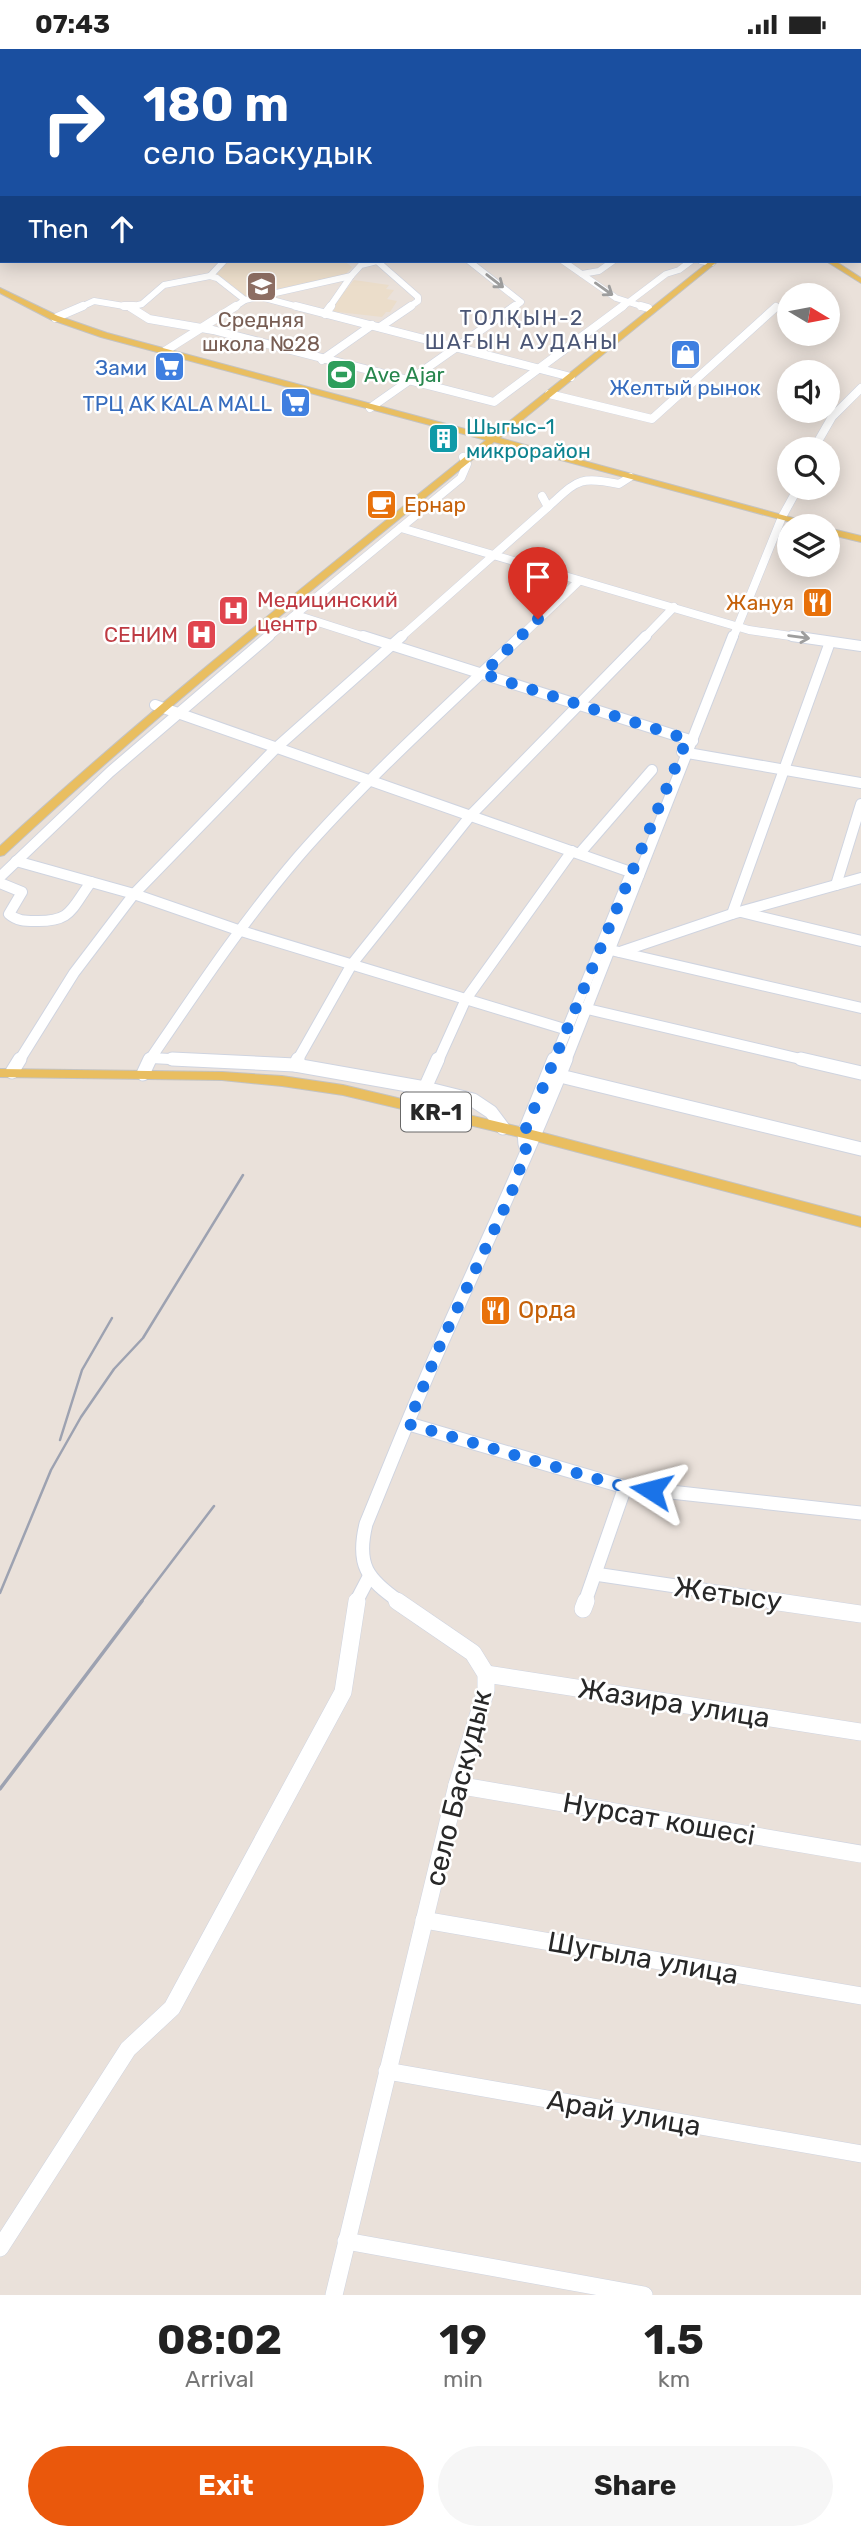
<!DOCTYPE html>
<html lang="en">
<head>
<meta charset="utf-8">
<style>
	body { margin:0; font-family:Rubik,sans-serif; background:#f6f6f6; color:#222; height:100vh; display:flex; flex-direction:column; font-size:26px; white-space:nowrap }
	* { box-sizing:border-box; margin:0 }
	p { font-size:23px; color:#767676 }
	.icon { flex:none; width:38px; height:38px; fill:none; stroke:currentColor; stroke-width:2; stroke-linecap:round; stroke-linejoin:round }
	.map { position:relative; height:2246px; overflow:hidden }
	.panel { display:flex; flex-direction:column; background:#fff; flex:1 }
	.panel>* { flex:none }
	.hud { position:absolute; left:0px; top:0px; width:861px; height:214px; box-shadow:0 4px 18px #0003; background:#1a4fa0; color:#fff; overflow:hidden }
	.needle { width:46px; rotate:100deg }
	.tools { position:absolute; left:777px; top:234px; display:grid; gap:14px }
	.tools a { display:grid; place-items:center; width:63px; height:63px; border-radius:50%; background:#fff; box-shadow:0 4px 18px #0003; font-size:35px }
	.pin { position:absolute; display:grid; place-items:center; width:60px; height:60px; color:#fff; margin:-72px -30px; border-radius:50% 50% 50% 0; rotate:-45deg; box-shadow:0 0 7px #0007 }
	.pin .icon { rotate:45deg }
	.me { position:absolute; width:77px; margin:-38px; rotate:279deg; stroke-linejoin:round; filter:drop-shadow(0 0 5px #0008) }
	.turn { display:flex; align-items:center; gap:24px; height:147px; padding:0 28px; font-size:32px }
	.turn .icon { width:91px; height:91px; stroke-width:2.5 }
	.turn b { display:block; font-size:49px; line-height:60px }
	.then { display:flex; align-items:center; height:66px; padding:0 28px; background:#0003; gap:14px; font-size:26px }
	.eta { display:flex; justify-content:space-evenly; align-items:center; height:119px; text-align:center }
	.eta b { font-size:42px; font-weight:700; line-height:49px }
	.primary-button { display:flex; gap:14px; margin-top:auto; padding:14px 28px }
	.primary-button a { flex:1; height:80px; border-radius:42px; background:#ea580c; color:#fff; font-size:28px; font-weight:700; line-height:80px; text-align:center }
	.primary-button a+a { background:#f6f6f6; color:#222 }
	.status { display:flex; justify-content:space-between; align-items:center; height:49px; padding:0 35px; background:#fff; direction:ltr }
	.status svg { height:19px; fill:currentColor }
	.map>svg:first-child { display:block }
	.education { fill:#ebddca }
	.lines { fill:none; stroke-linecap:round; stroke-linejoin:round }
	.minor-far4-casing { stroke:#cfd4e0; stroke-width:7 }
	.minor-far3-casing { stroke:#cfd4e0; stroke-width:9 }
	.minor-far2-casing { stroke:#cfd4e0; stroke-width:12 }
	.minor-far1-casing { stroke:#cfd4e0; stroke-width:15 }
	.minor-casing { stroke:#cfd4e0; stroke-width:18 }
	.major-casing { stroke:#c3c3c3; stroke-width:2 }
	.minor-far4 { stroke:#fff; stroke-width:6 }
	.minor-far3 { stroke:#fff; stroke-width:8 }
	.minor-far2 { stroke:#fff; stroke-width:10 }
	.minor-far1 { stroke:#fff; stroke-width:13 }
	.minor { stroke:#fff; stroke-width:17 }
	.major { fill:#e9be60; fill-rule:evenodd }
	.rail-far1 { stroke:#9da2b1; stroke-width:2.5 }
	.rail { stroke:#9da2b1; stroke-width:3.5 }
	.oneway { stroke:#9e9e9e }
	.route { stroke:#1a73e8; stroke-width:12; stroke-dasharray:0 21.6 }
	.labels { text-anchor:middle; dominant-baseline:central; stroke-width:5; stroke-linejoin:round; paint-order:stroke }
	.far-neighbourhood-label { font-size:21px; letter-spacing:2px; fill:#4b5675; stroke:#fff }
	.far-education-label { font-size:21px; fill:#785e54; stroke:#fff }
	.far-shop-label { font-size:21px; fill:#366cbe; stroke:#fff; text-anchor:end }
	.far-leisure-label { font-size:21px; fill:#27864d; stroke:#fff; text-anchor:start }
	.far-culture-label { font-size:21px; fill:#0d838f; stroke:#fff; text-anchor:start }
	.far-food-label { font-size:21px; fill:#c56008; stroke:#fff; text-anchor:start }
	.far-health-label { font-size:21px; fill:#be3a42; stroke:#fff; text-anchor:start }
	.shield { fill:#fff; stroke:#686868; stroke-width:2 }
	.shield-label { font-size:23px; font-weight:bold; fill:#282828 }
	.food-label { font-size:24px; fill:#c56008; stroke:#fff; text-anchor:start }
	.near-street-label { font-size:28px; fill:#282828; stroke:#fff }
</style>
</head>
<body>
<div class="status"><b>07:43</b><svg viewBox="0 0 49 12"><path d="M0 12V9h3v3zM5 12V6h3v6zM10 12V3h3v9zM15 12V0h3v12zM26 1h20v11H26zM47 4h2v5h-2z"/></svg></div>
<div class="map">
<svg width="861" height="2246" viewBox="0 0 861 2246">
	<rect width="100%" height="100%" fill="#eae1da"/>
	<g class="education">
		<path d="M227 212H344L352 218 345 226 245 247 223 229 213 226Z"/>
		<path d="M354 231 389 236 386 240 394 241 387 250 397 252 390 263H386L382 268 329 262Z"/>
	</g>
	<g class="lines">
		<defs>
			<g id="minor-far4">
				<path d="M600 0 603 2"/>
				<path d="M741 0 744 2"/>
				<path d="M808 0 812 2"/>
				<path d="M401 2 413 0"/>
				<path d="M377 212 418 248V252L408 259"/>
				<path d="M469 212 521 253 513 259"/>
				<path d="M563 212 616 249 647 259"/>
				<path d="M701 212 712 214"/>
				<path d="M582 225 599 222 613 212"/>
				<path d="M210 227 217 229 245 251"/>
				<path d="M257 247 302 259"/>
				<path d="M79 259 94 252 130 258 142 255 164 236 210 227 224 212"/>
				<path d="M233 259 245 251 351 227 361 216 377 212"/>
				<path d="M329 259 351 227"/>
				<path d="M621 259 666 225 679 221 691 212"/>
			</g>
			<g id="minor-far3">
				<path d="M124 257H134"/>
				<path d="M296 257 571 328"/>
				<path d="M641 257 648 259"/>
				<path d="M130 258 149 270 213 281 494 353 623 257"/>
				<path d="M325 265 331 257"/>
				<path d="M55 269 83 257"/>
				<path d="M380 278 411 257"/>
				<path d="M165 302 236 257"/>
				<path d="M322 311 372 276"/>
				<path d="M549 345 652 370 776 258"/>
				<path d="M370 359 515 257"/>
				<path d="M813 401 832 368 861 339"/>
				<path d="M548 458C578 431 578 427 619 435L630 428"/>
				<path d="M401 479 749 581 804 589"/>
				<path d="M296 566 368 589"/>
				<path d="M267 589 461 429 467 415 463 408"/>
				<path d="M400 589 548 458 542 447"/>
				<path d="M519 589 579 532"/>
				<path d="M644 589 674 558"/>
				<path d="M733 589 782 468 798 439"/>
			</g>
			<g id="minor-far2">
				<path d="M363 587 693 692"/>
				<path d="M792 587 861 597"/>
				<path d="M155 656 639 826"/>
				<path d="M682 703 861 734"/>
				<path d="M580 804 652 721"/>
				<path d="M16 812 134 845 238 881 571 982"/>
				<path d="M0 828 110 723 269 587"/>
				<path d="M0 834 22 843 9 865C17 872 25 872 35 872 72 873 71 860 91 833"/>
				<path d="M836 836 861 755"/>
				<path d="M741 863 861 892"/>
				<path d="M732 865 830 593"/>
				<path d="M602 899 861 959"/>
				<path d="M620 903 732 865 861 829"/>
				<path d="M579 958 809 1012"/>
				<path d="M151 1009C198 940 244 871 298 808 367 729 445 659 521 587"/>
				<path d="M19 1012 74 924 134 845 276 699 402 587"/>
				<path d="M150 1012 151 1009 208 1012"/>
				<path d="M297 1012 352 915 471 766 646 587"/>
				<path d="M438 1012 466 950 572 802"/>
				<path d="M554 1012 629 829"/>
				<path d="M566 1012 733 587"/>
			</g>
			<g id="minor-far1">
				<path d="M172 1010 295 1016 425 1039 473 1051 491 1063 503 1079"/>
				<path d="M801 1010 861 1024"/>
				<path d="M295 1016 298 1010"/>
				<path d="M12 1023 20 1010"/>
				<path d="M143 1025 150 1010"/>
				<path d="M552 1025 861 1100"/>
				<path d="M425 1039 438 1010"/>
				<path d="M525 1095 524 1084 554 1010"/>
				<path d="M409 1375 625 1438 861 1464"/>
				<path d="M595 1525 783 1553"/>
				<path d="M356 1553 369 1528"/>
				<path d="M400 1553C367 1530 356 1516 366 1475 391 1414 415 1353 442 1293 484 1198 528 1106 566 1010"/>
				<path d="M585 1553 625 1438"/>
			</g>
			<g id="minor">
				<path d="M772 1552 861 1565"/>
				<path d="M583 1560 586 1552"/>
				<path d="M486 1625 861 1683"/>
				<path d="M457 1736 861 1805"/>
				<path d="M424 1871 861 1947"/>
				<path d="M387 2022 861 2105"/>
				<path d="M346 2192 644 2246"/>
				<path d="M0 2199 128 2000 172 1959 343 1643 357 1552"/>
				<path d="M334 2246 457 1736 486 1641V1625L473 1604 397 1552"/>
			</g>
			<g id="major">
				<path d="M485 0H504L502 2Z"/>
				<path d="M512 0H518L519 2H513Z"/>
				<path d="M833 0H845L830 2Z"/>
				<rect x="859" y="155" width="2" height="4"/>
				<path d="M0 164H2L0 169Z"/>
				<path d="M710 212H718L500 389 826 478H809L494 393C328 528 161 660 4 806L0 807V797C156 654 322 523 486 391L101 288 52 271 0 244V239L58 267 107 284 491 387Z"/>
				<path d="M826 212H835L861 229V234Z"/>
				<path d="M828 479 861 487V493L828 485Z"/>
				<path d="M0 1020 222 1023 282 1027 343 1036 536 1082 861 1168V1178L536 1092 343 1046 282 1037 222 1031 0 1028Z"/>
			</g>
		</defs>
		<use href="#minor-far4" class="minor-far4-casing"/>
		<use href="#minor-far3" class="minor-far3-casing"/>
		<use href="#minor-far2" class="minor-far2-casing"/>
		<use href="#minor-far1" class="minor-far1-casing"/>
		<use href="#minor" class="minor-casing"/>
		<use href="#major" class="major-casing"/>
		<use href="#minor-far4" class="minor-far4"/>
		<use href="#minor-far3" class="minor-far3"/>
		<use href="#minor-far2" class="minor-far2"/>
		<use href="#minor-far1" class="minor-far1"/>
		<use href="#minor" class="minor"/>
		<use href="#major" class="major"/>
		<g class="rail-far1">
			<path d="M60 1391 82 1321 112 1269"/>
			<path d="M0 1544 51 1421 81 1368 114 1320 143 1289 243 1126"/>
			<path d="M141 1553 214 1457"/>
		</g>
		<path class="rail" d="M0 1740 142 1552"/>
	</g>
	<defs><path id="oneway-shaft" d="M-6 0H5M1.5-3L5.5 0L1.5 3" fill="none" stroke-width="1.6" stroke-linecap="round" stroke-linejoin="round" transform="scale(1.75)"/></defs>
	<g class="oneway">
		<use href="#oneway-shaft" transform="translate(495 232) rotate(38)"/>
		<use href="#oneway-shaft" transform="translate(604 240) rotate(35)"/>
		<use href="#oneway-shaft" transform="translate(799 588) rotate(8)"/>
	</g>
	<g class="lines">
		<path class="route" d="M538 570 483 625 687 690 524 1084 526 1102 511 1145 441 1294 408 1375 625 1438 651 1441"/>
	</g>
	<defs>
		<symbol id="school-square" viewBox="-11 -11 22 22"><rect x="-9" y="-9" width="18" height="18" rx="4" fill="#8d6e63" stroke="#fff"/><path d="M0-5L7-2L0 1L-7-2ZM-4 1L0 2.5L4 1V4Q0 6-4 4Z" fill="#fff"/></symbol>
		<symbol id="shop-square" viewBox="-11 -11 22 22"><rect x="-9" y="-9" width="18" height="18" rx="4" fill="#3f7fe0" stroke="#fff"/><path d="M-5-2.5h2.3a2.7 3.5 0 0 1 5.4 0H5L5.5 6h-11ZM-1.5-2.5h3a1.5 2.3 0 0 0-3 0Z" fill="#fff"/></symbol>
		<symbol id="supermarket-square" viewBox="-11 -11 22 22"><rect x="-9" y="-9" width="18" height="18" rx="4" fill="#3f7fe0" stroke="#fff"/><path d="M-6-5.5h2.5l.6 2H6L4.5 2H-2.5L-4.4-4H-6ZM-1.5 3.2a1.3 1.3 0 1 0 .1 0ZM3 3.2a1.3 1.3 0 1 0 .1 0Z" fill="#fff"/></symbol>
		<symbol id="stadium-square" viewBox="-11 -11 22 22"><rect x="-9" y="-9" width="18" height="18" rx="4" fill="#2e9e5b" stroke="#fff"/><path d="M0-5a6.5 5 0 1 0 0 10a6.5 5 0 1 0 0-10ZM-3.5-1.8h7v3.6h-7Z" fill="#fff"/></symbol>
		<symbol id="building-square" viewBox="-11 -11 22 22"><rect x="-9" y="-9" width="18" height="18" rx="4" fill="#0f9aa8" stroke="#fff"/><path d="M-4-6H4V6H1V3H-1V6H-4ZM-2.5-4.3h1.7v1.8h-1.7ZM.8-4.3h1.7v1.8H.8ZM-2.5-1h1.7V.8h-1.7ZM.8-1h1.7V.8H.8Z" fill="#fff"/></symbol>
		<symbol id="cafe-square" viewBox="-11 -11 22 22"><rect x="-9" y="-9" width="18" height="18" rx="4" fill="#e8710a" stroke="#fff"/><path d="M-5.5-4.5H6V0H3Q3 3.5 0 3.5H-2.5Q-5.5 3.5-5.5 0ZM3-3.2v2h1.7v-2ZM-6 4.5H4V6H-6Z" fill="#fff"/></symbol>
		<symbol id="restaurant-square" viewBox="-11 -11 22 22"><rect x="-9" y="-9" width="18" height="18" rx="4" fill="#e8710a" stroke="#fff"/><path d="M-5-6h1v4h1v-4h1v4h1v-4h1v5L-1.5 .5V6h-2V.5L-5-1ZM5-6V6H3V1.5H1.5Q1.5-4 5-6Z" fill="#fff"/></symbol>
		<symbol id="hospital-square" viewBox="-11 -11 22 22"><rect x="-9" y="-9" width="18" height="18" rx="4" fill="#e0444e" stroke="#fff"/><path d="M-5-5h3v3.5h4V-5h3V5h-3V1.5h-4V5h-3Z" fill="#fff"/></symbol>
	</defs>
	<g fill-rule="evenodd">
		<use href="#school-square" x="244" y="220" width="35" height="35"/>
		<use href="#shop-square" x="668" y="288" width="35" height="35"/>
		<use href="#supermarket-square" x="152" y="300" width="35" height="35"/>
		<use href="#stadium-square" x="324" y="308" width="35" height="35"/>
		<use href="#supermarket-square" x="278" y="336" width="35" height="35"/>
		<use href="#building-square" x="426" y="372" width="35" height="35"/>
		<use href="#cafe-square" x="364" y="438" width="35" height="35"/>
		<use href="#restaurant-square" x="800" y="536" width="35" height="35"/>
		<use href="#hospital-square" x="216" y="544" width="35" height="35"/>
		<use href="#hospital-square" x="184" y="568" width="35" height="35"/>
		<use href="#restaurant-square" x="478" y="1244" width="35" height="35"/>
	</g>
	<g class="labels">
		<g class="far-neighbourhood-label">
			<text x="522" y="268">ТОЛҚЫН-2<tspan x="522" dy="24">ШАҒЫН АУДАНЫ</tspan></text>
		</g>
		<g class="far-education-label">
			<text x="261" y="270">Средняя<tspan x="261" dy="24">школа №28</tspan></text>
		</g>
		<g class="far-shop-label">
			<text x="147" y="318">Зами</text>
			<text x="685" y="338" text-anchor="middle">Желтый рынок</text>
			<text x="272" y="354">ТРЦ AK KALA MALL</text>
		</g>
		<g class="far-leisure-label">
			<text x="364" y="325">Ave Ajar</text>
		</g>
		<g class="far-culture-label">
			<text x="466" y="377">Шыгыс-1<tspan x="466" dy="24">микрорайон</tspan></text>
		</g>
		<g class="far-food-label">
			<text x="404" y="455">Ернар</text>
			<text x="794" y="553" text-anchor="end">Жануя</text>
		</g>
		<g class="far-health-label">
			<text x="257" y="550">Медицинский<tspan x="257" dy="24">центр</tspan></text>
			<text x="178" y="585" text-anchor="end">СЕНИМ</text>
		</g>
		<rect class="shield" x="401" y="1043.5" width="70" height="39" rx="5"/>
		<g class="shield-label">
			<text x="436" y="1063">KR-1</text>
		</g>
		<g class="food-label">
			<text x="518" y="1261">Орда</text>
		</g>
		<g class="near-street-label">
			<text transform="translate(728 1545) rotate(8)">Жетысу</text>
			<text transform="translate(674 1654) rotate(9)">Жазира улица</text>
			<text transform="translate(458 1739) rotate(-76)">село Баскудык</text>
			<text transform="translate(659 1770) rotate(10)">Нурсат кошесi</text>
			<text transform="translate(643 1909) rotate(10)">Шугыла улица</text>
			<text transform="translate(624 2064) rotate(10)">Арай улица</text>
		</g>
	</g>
</svg>
<div class="tools">
<a><svg class="needle" viewBox="-14 -14 28 28"><path d="M0-13l5 13h-10z" fill="#e53935"/><path d="M0 13l5-13h-10z" fill="#767676"/></svg></a>
<a><svg class="icon" aria-label="sound" viewBox="0 0 24 24"><path d="M4 9h4l5-4v14l-5-4H4zM17 9q2 3 0 6"/></svg></a>
<a><svg class="icon" aria-label="search" viewBox="0 0 24 24"><circle cx="10" cy="10" r="6"/><path d="M15 15l6 6"/></svg></a>
<a><svg class="icon" aria-label="layers" viewBox="0 0 24 24"><path d="M12 4l9 5-9 5-9-5zM3 14l9 5 9-5"/></svg></a>
</div>
<div class="pin" style="left:538px;top:570px;background:#d93025"><svg class="icon" aria-label="arrive" viewBox="0 0 24 24"><path d="M6 21V4h12l-3 4 3 4H6"/></svg></div>
<svg class="me" style="left:651px;top:1441px" viewBox="-20 -20 40 40"><path d="M0-17L14 15 0 8-14 15z" fill="#1a73e8" stroke="#fff" stroke-width="4"/></svg>
<div class="hud">
<div class="turn"><svg class="icon" aria-label="right" viewBox="0 0 24 24"><path d="M7 20v-9h11M14 6l5 5-5 5"/></svg><div><b>180 m</b>село Баскудык</div></div>
<div class="then">Then<svg class="icon" aria-label="ahead" viewBox="0 0 24 24"><path d="M12 20V5M6 11l6-6 6 6"/></svg></div>
</div>
</div>
<section class="panel">
<div class="eta">
<div><b>08:02</b><p>Arrival</p></div>
<div><b>19</b><p>min</p></div>
<div><b>1.5</b><p>km</p></div>
</div>
<div class="primary-button"><a>Exit</a><a>Share</a></div>
</section>
</body>
</html>
